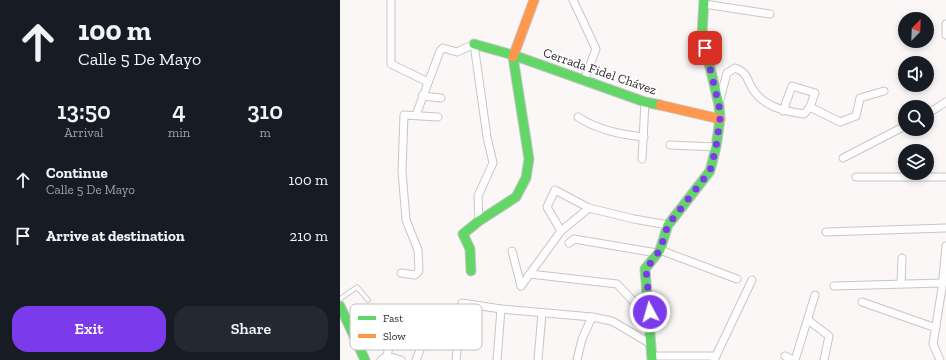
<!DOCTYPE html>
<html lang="en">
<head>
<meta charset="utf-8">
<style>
	body { margin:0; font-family:"Zilla Slab",serif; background:#242831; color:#f1f3f6; height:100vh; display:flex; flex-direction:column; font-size:15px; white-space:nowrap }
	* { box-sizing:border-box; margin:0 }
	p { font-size:13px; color:#9ea1a6 }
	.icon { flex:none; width:22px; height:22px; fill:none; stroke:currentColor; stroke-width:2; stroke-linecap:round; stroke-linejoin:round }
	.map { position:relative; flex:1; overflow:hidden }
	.drawer { display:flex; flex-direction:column; background:#171b24; width:340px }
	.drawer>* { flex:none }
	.top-card { background:#171b24; color:#f1f3f6; overflow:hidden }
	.needle { width:26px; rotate:23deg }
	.tools { position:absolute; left:558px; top:12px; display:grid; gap:8px }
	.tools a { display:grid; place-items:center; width:36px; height:36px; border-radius:50%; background:#171b24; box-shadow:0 2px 6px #0003; font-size:20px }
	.pin { position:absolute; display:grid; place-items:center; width:34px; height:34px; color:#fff; margin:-17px; border-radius:8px; box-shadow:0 2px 6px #0006 }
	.me { position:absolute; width:44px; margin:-22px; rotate:354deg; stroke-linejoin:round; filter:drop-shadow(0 0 3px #0008) }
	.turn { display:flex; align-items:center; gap:14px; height:84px; padding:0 12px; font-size:18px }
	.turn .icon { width:52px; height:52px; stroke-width:2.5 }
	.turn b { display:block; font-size:28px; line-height:34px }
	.eta { display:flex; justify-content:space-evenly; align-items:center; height:68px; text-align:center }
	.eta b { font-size:24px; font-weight:600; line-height:28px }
	.primary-button { display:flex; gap:8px; margin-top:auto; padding:8px 12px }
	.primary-button a { flex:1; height:46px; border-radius:16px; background:#7c3aed; color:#fff; font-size:16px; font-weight:600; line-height:46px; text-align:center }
	.primary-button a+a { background:#242831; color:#f1f3f6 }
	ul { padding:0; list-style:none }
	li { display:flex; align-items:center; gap:12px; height:56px; padding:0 12px }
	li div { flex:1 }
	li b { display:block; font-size:15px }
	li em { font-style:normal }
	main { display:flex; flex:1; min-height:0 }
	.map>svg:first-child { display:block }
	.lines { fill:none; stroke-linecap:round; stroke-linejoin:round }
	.lane-casing { stroke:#cac5c6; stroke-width:5.5 }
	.street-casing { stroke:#cac5c6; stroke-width:9 }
	.fast-casing { stroke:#cac5c6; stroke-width:11 }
	.slow-casing { stroke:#cac5c6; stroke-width:11 }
	.lane { stroke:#fefefe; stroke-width:3.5 }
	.street { stroke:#fefefe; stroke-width:7 }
	.fast { stroke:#63d668; stroke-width:9 }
	.slow { stroke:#ff974d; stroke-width:9 }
	.route { stroke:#7c3aed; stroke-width:7; stroke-dasharray:0 12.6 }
	.labels { text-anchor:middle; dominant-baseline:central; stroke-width:3; stroke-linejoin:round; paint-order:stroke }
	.street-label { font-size:13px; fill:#322a2c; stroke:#fff }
	.key { fill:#fff; stroke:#c2bfc0; stroke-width:1 }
	.key-label { font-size:11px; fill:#322a2c }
</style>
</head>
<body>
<main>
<section class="drawer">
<div class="top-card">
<div class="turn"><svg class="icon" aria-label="ahead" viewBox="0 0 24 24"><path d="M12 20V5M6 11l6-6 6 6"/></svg><div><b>100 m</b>Calle 5 De Mayo</div></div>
</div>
<div class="eta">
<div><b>13:50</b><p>Arrival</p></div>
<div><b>4</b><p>min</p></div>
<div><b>310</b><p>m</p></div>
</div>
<ul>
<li><svg class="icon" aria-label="ahead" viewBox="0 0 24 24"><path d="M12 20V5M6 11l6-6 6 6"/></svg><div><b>Continue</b><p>Calle 5 De Mayo</p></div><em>100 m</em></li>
<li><svg class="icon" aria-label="arrive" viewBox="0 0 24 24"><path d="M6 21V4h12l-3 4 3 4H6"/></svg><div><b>Arrive at destination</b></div><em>210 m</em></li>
</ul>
<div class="primary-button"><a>Exit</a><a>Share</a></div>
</section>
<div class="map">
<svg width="606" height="360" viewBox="0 0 606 360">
	<rect width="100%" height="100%" fill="#fbf7f7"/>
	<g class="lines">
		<defs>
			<path id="lane" d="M0 299 17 287 28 300"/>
			<g id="street">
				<path d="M51 0V64L88 82"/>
				<path d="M233 0 256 49 244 81"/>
				<path d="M364 4 430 14"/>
				<path d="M606 24V35"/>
				<path d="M82 96 101 98"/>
				<path d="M379 103 387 73 395 68C408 73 406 78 412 88 423 107 444 111 464 114L470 107 475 93 452 86 443 111"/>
				<path d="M470 107 500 122 516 116 520 98 544 91"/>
				<path d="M587 114 606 102"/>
				<path d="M76 115 100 51 103 48 117 52 134 44 147 137 153 163 138 196 139 221"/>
				<path d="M238 117C256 129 283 135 304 137"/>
				<path d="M330 145 376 147"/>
				<path d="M503 158 565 126"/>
				<path d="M302 159 305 102"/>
				<path d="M516 177H606"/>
				<path d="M221 231 207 207 215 190 249 208 294 219 328 225"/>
				<path d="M486 232 606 228"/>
				<path d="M229 243 234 239 317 253"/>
				<path d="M320 250 397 279"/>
				<path d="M172 251 181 286"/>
				<path d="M61 273 75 275 79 271 78 250 66 220 62 171 64 115 98 117"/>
				<path d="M190 274 277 284 295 303 310 312"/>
				<path d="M561 283 562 258"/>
				<path d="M181 286 221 231 249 208"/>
				<path d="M494 286 602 283"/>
				<path d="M522 302 596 328"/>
				<path d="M468 320 489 336 484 360"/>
				<path d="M47 356 61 360"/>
				<path d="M313 356H376"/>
				<path d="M445 356 453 360"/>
				<path d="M41 360 47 356 57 310 84 317 91 322 76 360"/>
				<path d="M116 360 122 303 161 309 252 317 272 321 311 344"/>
				<path d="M157 360 161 309"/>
				<path d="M198 360 202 313"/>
				<path d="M237 360 242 339 252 317"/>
				<path d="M374 360 412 280"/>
				<path d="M455 360 475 295"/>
				<path d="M600 360 593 344 602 288 606 246"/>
			</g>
			<g id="fast">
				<path d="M134 44 173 55 305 102 320 105"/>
				<path d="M131 271 130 249 123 234 139 221 176 197 186 178 189 159 173 57"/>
				<path d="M0 306 25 360"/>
				<path d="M312 360 305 269 320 250 328 225 370 171 376 147 380 119 379 105 362 34 364 0"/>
			</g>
			<g id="slow">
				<path d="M173 57 194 0"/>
				<path d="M320 105 380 119"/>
			</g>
		</defs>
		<use href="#lane" class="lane-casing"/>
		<use href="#street" class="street-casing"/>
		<use href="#fast" class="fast-casing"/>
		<use href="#slow" class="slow-casing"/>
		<use href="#lane" class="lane"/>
		<use href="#street" class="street"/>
		<use href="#fast" class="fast"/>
		<use href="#slow" class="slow"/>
	</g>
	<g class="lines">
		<path class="route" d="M310 312 306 269 320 250 328 225 370 171 376 147 380 119 379 105 365 48"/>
	</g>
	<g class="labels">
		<g class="street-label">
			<text transform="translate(260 71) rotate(19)">Cerrada Fidel Chávez</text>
		</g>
	</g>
	<rect x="10" y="304" width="132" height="46" rx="6" class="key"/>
	<rect x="18" y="316" width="18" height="4" fill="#63d668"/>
	<rect x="18" y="334" width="18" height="4" fill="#ff974d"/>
	<g class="key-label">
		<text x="43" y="322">Fast</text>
		<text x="43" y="340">Slow</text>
	</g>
</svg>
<div class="tools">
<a><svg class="needle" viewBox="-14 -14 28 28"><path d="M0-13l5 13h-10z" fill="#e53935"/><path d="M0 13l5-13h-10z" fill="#9ea1a6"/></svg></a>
<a><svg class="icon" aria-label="sound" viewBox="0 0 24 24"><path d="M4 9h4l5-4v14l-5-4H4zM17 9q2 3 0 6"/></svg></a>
<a><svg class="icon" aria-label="search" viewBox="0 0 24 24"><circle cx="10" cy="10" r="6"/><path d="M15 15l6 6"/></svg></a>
<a><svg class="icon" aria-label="layers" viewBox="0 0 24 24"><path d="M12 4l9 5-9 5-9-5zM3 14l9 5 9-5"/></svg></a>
</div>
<div class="pin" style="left:365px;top:48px;background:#d93025"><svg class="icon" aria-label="arrive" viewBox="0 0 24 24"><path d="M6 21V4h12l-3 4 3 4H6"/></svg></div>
<svg class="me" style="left:310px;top:312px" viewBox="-20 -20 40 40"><circle r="17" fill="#7c3aed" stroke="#fff" stroke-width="3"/><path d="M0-11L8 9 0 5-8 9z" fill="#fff"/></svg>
</div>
</main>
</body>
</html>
